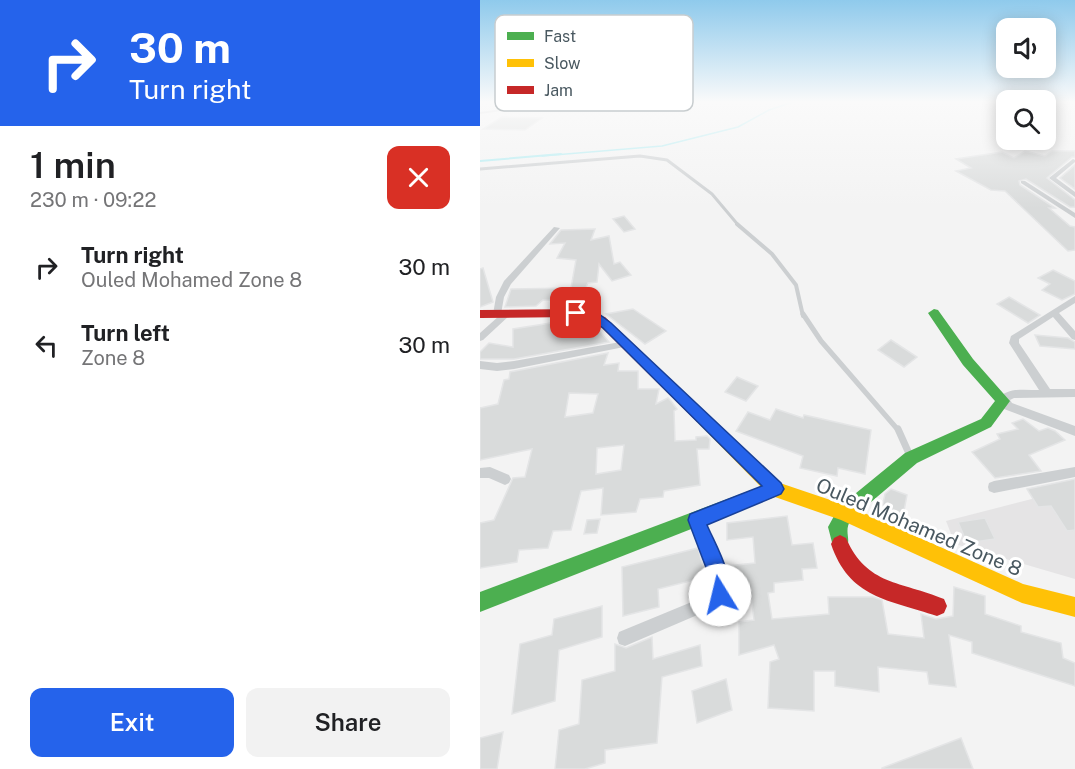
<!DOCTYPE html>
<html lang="en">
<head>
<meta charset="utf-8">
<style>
	body { margin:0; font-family:"Public Sans",sans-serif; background:#f2f2f2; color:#202124; height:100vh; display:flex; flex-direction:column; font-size:22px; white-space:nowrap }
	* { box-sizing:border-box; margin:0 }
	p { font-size:20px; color:#757577 }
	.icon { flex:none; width:33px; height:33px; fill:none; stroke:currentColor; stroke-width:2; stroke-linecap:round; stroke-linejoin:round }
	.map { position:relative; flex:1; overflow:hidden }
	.sheet { display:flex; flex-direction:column; background:#fff; width:480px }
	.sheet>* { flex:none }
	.hud { background:#2563eb; color:#fff; overflow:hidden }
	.fabs { position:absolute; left:516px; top:18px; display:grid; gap:12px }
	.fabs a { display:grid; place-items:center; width:60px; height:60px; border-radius:12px; background:#fff; box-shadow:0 3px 15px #0003; font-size:30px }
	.pin { position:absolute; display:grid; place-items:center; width:51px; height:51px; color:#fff; margin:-26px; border-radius:12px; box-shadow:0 3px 9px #0006 }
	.me { position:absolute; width:66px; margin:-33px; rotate:351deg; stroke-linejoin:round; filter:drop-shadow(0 0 4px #0008) }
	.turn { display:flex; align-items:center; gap:21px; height:126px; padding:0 30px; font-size:27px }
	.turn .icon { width:78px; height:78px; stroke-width:2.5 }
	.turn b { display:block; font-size:42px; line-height:51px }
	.round { display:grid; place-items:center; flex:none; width:63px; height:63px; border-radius:12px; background:#f2f2f2 }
	.overview { display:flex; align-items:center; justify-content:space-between; height:102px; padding:0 30px }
	h1 { font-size:36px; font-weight:600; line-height:45px }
	.primary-button { display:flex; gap:12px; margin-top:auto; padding:12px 30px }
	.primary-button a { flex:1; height:69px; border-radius:12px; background:#2563eb; color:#fff; font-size:24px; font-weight:600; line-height:69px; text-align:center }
	.primary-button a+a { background:#f2f2f2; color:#202124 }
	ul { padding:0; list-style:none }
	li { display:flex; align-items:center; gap:18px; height:78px; padding:0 30px }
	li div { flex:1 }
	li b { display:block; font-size:22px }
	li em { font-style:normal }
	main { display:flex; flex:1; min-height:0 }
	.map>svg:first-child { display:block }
	.education { fill:#e5e4e5 }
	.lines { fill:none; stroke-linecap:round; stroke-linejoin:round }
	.stream-far1 { stroke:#abebf1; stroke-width:1.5 }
	.stream { stroke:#abebf1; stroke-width:2 }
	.building { fill:#d9dbdb; stroke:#e4e5e6; stroke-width:1.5; fill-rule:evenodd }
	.lane-far3 { stroke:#cccfd1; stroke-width:3 }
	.lane-far2 { stroke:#cccfd1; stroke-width:4 }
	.lane-far1 { stroke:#cccfd1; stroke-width:5 }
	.lane { stroke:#cccfd1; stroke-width:7 }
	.street { fill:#cccfd1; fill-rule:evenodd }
	.fast { fill:#4caf50; fill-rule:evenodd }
	.slow { fill:#ffc107; fill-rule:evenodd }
	.jam { fill:#c62828; fill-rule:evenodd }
	.route { fill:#2563eb; stroke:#184099; stroke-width:1.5 }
	.labels { text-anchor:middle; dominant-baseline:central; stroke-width:6; stroke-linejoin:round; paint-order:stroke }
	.near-street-label { font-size:20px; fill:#495860; stroke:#fff }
	.key { fill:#fff; stroke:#c8cdcf; stroke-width:1.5 }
	.key-label { font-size:16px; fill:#495860 }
</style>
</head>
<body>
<main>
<section class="sheet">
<div class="hud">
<div class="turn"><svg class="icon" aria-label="right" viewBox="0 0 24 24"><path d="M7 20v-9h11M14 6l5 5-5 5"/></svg><div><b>30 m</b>Turn right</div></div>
</div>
<div class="overview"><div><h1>1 min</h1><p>230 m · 09:22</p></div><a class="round" style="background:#d93025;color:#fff"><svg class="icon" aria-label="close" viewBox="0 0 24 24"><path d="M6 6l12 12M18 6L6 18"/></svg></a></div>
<ul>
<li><svg class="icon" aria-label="right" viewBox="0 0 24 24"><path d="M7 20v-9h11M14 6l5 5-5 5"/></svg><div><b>Turn right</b><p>Ouled Mohamed Zone 8</p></div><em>30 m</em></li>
<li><svg class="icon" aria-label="left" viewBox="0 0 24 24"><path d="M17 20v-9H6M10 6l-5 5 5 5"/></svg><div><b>Turn left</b><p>Zone 8</p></div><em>30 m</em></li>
</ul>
<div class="primary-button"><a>Exit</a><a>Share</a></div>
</section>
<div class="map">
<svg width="595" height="769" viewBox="0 0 595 769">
	<rect width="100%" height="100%" fill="#f3f3f3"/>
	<path class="education" d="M595 488V579L475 544 466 521Z"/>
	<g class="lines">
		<path class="stream-far1" d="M62 156 182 146 258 127 289 110 316 101"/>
		<path class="stream" d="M0 161 81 154"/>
	</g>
	<g class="building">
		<path d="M22 117 62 118 45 130 3 129Z"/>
		<path d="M545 151 565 156 572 151H595V157H592L567 178 595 200V207H590L546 179 539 181 540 185 575 208H569L590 226 595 227V250L588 251 525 191 511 190 476 171 491 168 476 159 522 152 534 158Z"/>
		<path d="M595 165V189L580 178Z"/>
		<path d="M144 216 155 229 144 232 133 219Z"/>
		<path d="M115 229 111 240 129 236 134 264 140 262 151 275 132 281 119 264 117 282 108 283 101 298 95 294V300H63L56 306 25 307 31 289 91 288 96 260 77 258 85 243 70 244 81 230Z"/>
		<path d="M3 268 13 302 0 307V269Z"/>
		<path d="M573 270 595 281V294L582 300 562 290 570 284 558 278Z"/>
		<path d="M529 297 560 315 548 323 517 304Z"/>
		<path d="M153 309 186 331 165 344 126 314Z"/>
		<path d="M90 320 88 325 93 322 92 330 115 326 129 342 34 359H0V352L9 343 33 347V329Z"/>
		<path d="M555 335 588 338 595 342V349L560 346Z"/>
		<path d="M411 340 437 357 424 367 398 350Z"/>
		<path d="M128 353 124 365 139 363 138 371H158V389H179L176 404 188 398 191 401 197 409 194 411 195 441 216 440V437L227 436 230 439 229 449H217L220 485 184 491 183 497 160 499 156 512 121 515 123 488 101 491 91 530 73 531 68 548 39 550 37 562 0 568V523L14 520 33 478 45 477 52 449 0 460V408L18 404 24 380 29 379 30 372ZM89 393 118 394 113 413 85 417ZM144 445 141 470 116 474 117 448Z"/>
		<path d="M257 377 278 386 266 401 245 392Z"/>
		<path d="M296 409 323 418 324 415 391 430 385 474 358 468 357 476 320 468 323 456 256 431 268 412 290 420Z"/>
		<path d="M543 419 559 431 568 428 575 431 585 440 549 455 561 471 515 478 492 452 520 439 517 434 538 429 532 423Z"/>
		<path d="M595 479V530L587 531 571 506 558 507 547 489Z"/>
		<path d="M411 489 427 495 423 516 402 508 405 494Z"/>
		<path d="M307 516 312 545 333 543 337 568 322 569 323 580 294 583V592L288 593 292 619 349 614 348 597H393L402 600 408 634 444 638 441 614 456 619 473 616 474 587 505 596V614L541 626V632L581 643 583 658 595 663V686L492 653V642L469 635 476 687 449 684 447 672 398 667 399 692 355 686V671H334V711L288 708 290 662 299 659 294 645 259 655V622L274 620 271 595 248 598 250 585 247 566 275 563 273 537 247 540V523Z"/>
		<path d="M505 518 515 539 487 543 478 522Z"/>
		<path d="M120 519 117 533 104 534 107 520Z"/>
		<path d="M218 548 226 577 178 589 179 607 143 616 142 567Z"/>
		<path d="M122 606V637L79 650 75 701 32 714 40 644 72 635 74 619Z"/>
		<path d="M172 637 173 659 220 645 222 666 182 677 177 743 125 750V763L105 769H75L79 730 99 724 102 680 135 671V644L146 648Z"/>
		<path d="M246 679 252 710 217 723 212 691Z"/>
		<path d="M23 732 17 769H0V738Z"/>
		<path d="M481 738 493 769H402V768Z"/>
	</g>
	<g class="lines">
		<path class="lane-far3" d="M0 169 160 156 187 160 232 194 259 226"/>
		<path class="lane-far2" d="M257 224 292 254 316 285 323 316"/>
		<path class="lane-far1" d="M323 314 341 341 419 431"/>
		<path class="lane" d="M418 429 431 458"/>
		<g class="street">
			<path d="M81 101H90L0 114V112Z"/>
			<path d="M593 159 595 160V162L576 178 595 192V197L569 178Z"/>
			<path d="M541 181H545L595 213V218L541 183Z"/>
			<path d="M74 227 80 228 31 284 24 297 21 314 27 311 31 314 3 340 0 341V333L19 316H14L13 314 16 297 24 281Z"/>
			<path d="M595 296V303L579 313 595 331V340L592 339 573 317 539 339V343L570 389H595V397L534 398 530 400 532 403 595 426V436L524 409 518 399C528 387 544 390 559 390L529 343 531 336Z"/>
			<path d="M146 341 151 344 149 346 34 369 17 371 0 369V361L17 363 34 361Z"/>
			<path d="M10 467 29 475 31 479 29 483 25 485 9 478H0V468Z"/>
			<path d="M595 467V477L514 493 509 491 508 487 509 483 514 481Z"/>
			<path d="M217 514 222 515 248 584 243 604 145 646 139 644 137 638 139 632 231 594 234 584 210 520 212 515Z"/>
		</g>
		<g class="fast">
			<path d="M454 309 458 310 493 359 530 401 511 427 437 463 371 519C363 533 372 537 366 550L360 553 354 550 348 527 359 507 425 453 501 419 515 401 483 365 450 316 448 313Z"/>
			<path d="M274 489 280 492 282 497 280 502 0 612V592Z"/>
		</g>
		<path class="slow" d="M222 412 227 414 300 483 371 507 543 584 595 597V617L542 603 361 520 295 497 274 505 268 502 266 497 268 492 281 487 217 422 215 418 217 414Z"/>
		<g class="jam">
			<path d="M96 309 125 317 227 414 229 418 227 422H217L117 323 96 317 0 318V310Z"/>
			<path d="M360 535 366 538C387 586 421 581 464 599L467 606 464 613 457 616C409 600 369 598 351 544L354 538Z"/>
		</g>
	</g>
	<linearGradient id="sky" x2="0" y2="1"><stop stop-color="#8fcaec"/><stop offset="0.49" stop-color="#fafafa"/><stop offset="1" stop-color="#fafafa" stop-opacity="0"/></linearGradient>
	<rect width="595" height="208" fill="url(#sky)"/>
	<path class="route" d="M96 309 119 314 131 323 301 483 304 489 301 494 227 525C236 546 256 578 247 602L240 604 233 602 228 573 208 520 210 514 282 486 123 328 111 320 92 316V310Z"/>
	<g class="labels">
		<g class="near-street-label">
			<text transform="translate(439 527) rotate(23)">Ouled Mohamed Zone 8</text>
		</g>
	</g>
	<rect x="15" y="15" width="198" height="96" rx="9" class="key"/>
	<rect x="27" y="32" width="27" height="8" fill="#4caf50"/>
	<rect x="27" y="59" width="27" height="8" fill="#ffc107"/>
	<rect x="27" y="86" width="27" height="8" fill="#c62828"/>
	<g class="key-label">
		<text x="64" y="42">Fast</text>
		<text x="64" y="69">Slow</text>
		<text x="64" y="96">Jam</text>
	</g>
</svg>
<div class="fabs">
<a><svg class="icon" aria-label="sound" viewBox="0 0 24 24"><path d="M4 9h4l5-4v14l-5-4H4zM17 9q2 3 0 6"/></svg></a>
<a><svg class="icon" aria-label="search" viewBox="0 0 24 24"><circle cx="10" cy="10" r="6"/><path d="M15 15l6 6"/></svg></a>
</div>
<div class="pin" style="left:96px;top:313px;background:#d93025"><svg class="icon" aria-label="arrive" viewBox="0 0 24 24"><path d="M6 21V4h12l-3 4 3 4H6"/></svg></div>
<svg class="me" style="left:240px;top:595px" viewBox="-20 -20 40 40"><circle r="19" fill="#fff"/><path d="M0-13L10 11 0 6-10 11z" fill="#2563eb"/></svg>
</div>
</main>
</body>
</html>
